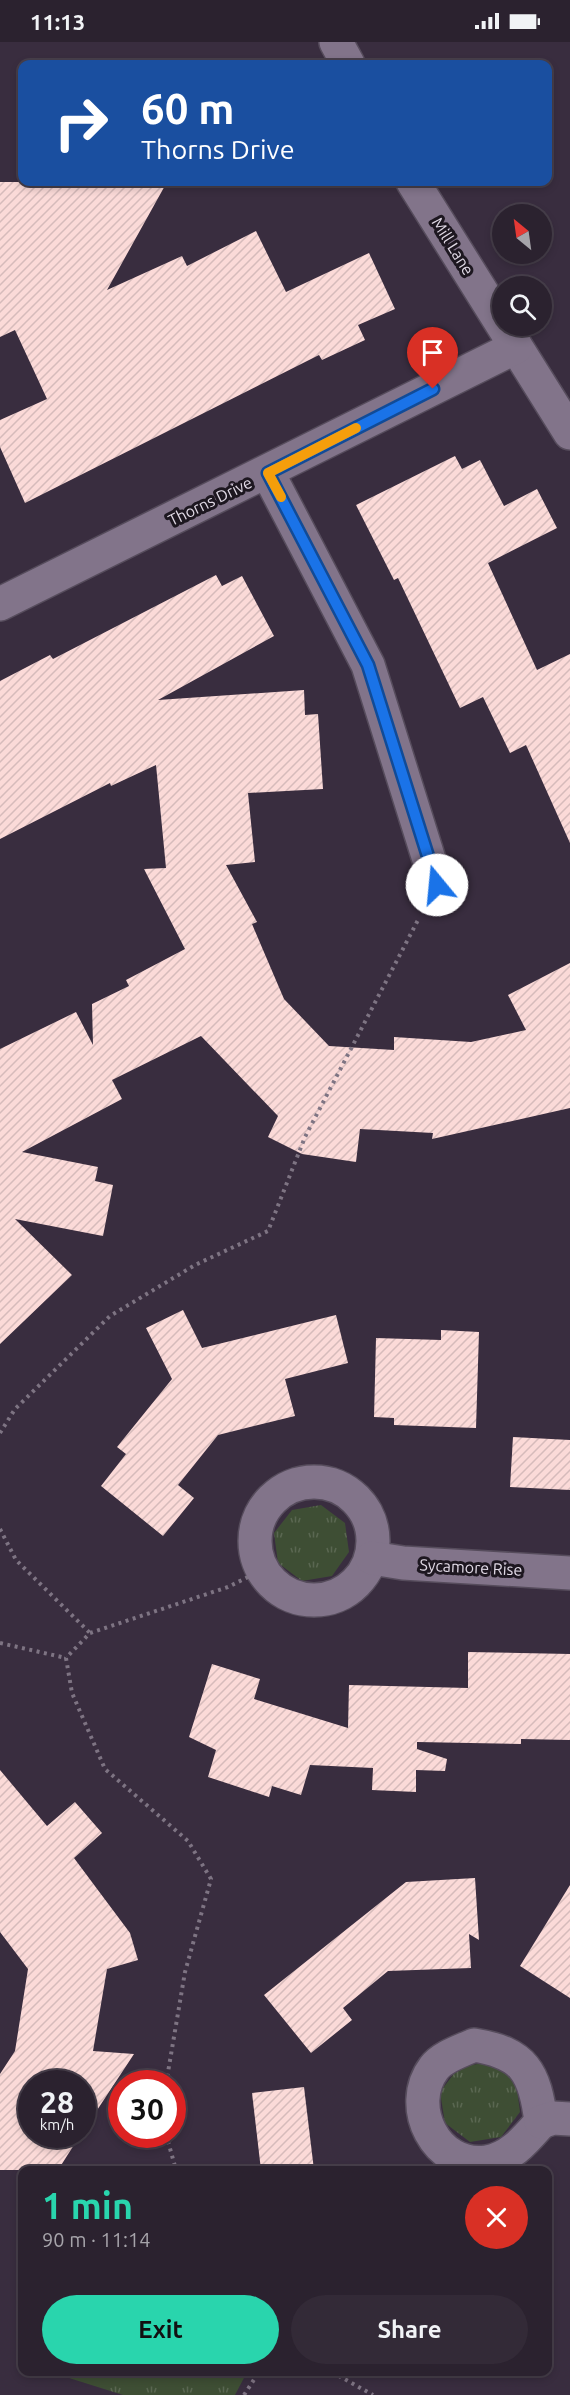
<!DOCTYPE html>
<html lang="en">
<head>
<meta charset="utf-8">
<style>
	body { margin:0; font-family:Ubuntu,sans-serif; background:#332a37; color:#f1f3f6; height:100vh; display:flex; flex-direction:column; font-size:22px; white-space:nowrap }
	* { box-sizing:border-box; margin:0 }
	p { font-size:20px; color:#a6a4aa }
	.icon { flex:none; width:33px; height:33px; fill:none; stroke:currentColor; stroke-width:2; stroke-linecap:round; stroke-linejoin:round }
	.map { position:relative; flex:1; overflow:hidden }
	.drawer { position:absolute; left:18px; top:2124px; width:534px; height:210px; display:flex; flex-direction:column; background:#2b222f; border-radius:12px; box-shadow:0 3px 9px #0003,0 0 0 2px #473f4b }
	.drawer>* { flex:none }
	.hud { position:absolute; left:18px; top:18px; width:534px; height:126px; border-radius:12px; box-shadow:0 3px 9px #0003,0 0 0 2px #473f4b; background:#1a4fa0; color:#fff; overflow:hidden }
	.needle { width:39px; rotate:331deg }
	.tools { position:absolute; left:492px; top:162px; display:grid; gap:12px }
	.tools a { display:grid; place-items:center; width:60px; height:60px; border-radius:50%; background:#2b222f; box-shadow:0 3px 9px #0003,0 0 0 2px #473f4b; font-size:30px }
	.speed { position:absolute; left:18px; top:2028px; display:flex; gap:12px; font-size:30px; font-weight:700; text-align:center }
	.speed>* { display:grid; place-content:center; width:78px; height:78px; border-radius:50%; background:#2b222f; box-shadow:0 3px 9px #0003,0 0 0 2px #473f4b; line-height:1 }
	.speed small { font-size:15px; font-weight:400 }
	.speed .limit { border:9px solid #d22; background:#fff; color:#111 }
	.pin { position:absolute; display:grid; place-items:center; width:51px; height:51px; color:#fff; margin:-62px -26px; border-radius:50% 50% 50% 0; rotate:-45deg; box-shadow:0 0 6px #0007 }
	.pin .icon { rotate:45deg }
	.me { position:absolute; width:66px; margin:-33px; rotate:343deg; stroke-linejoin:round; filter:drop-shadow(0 0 4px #0008) }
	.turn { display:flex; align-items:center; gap:21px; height:126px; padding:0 24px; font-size:27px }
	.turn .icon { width:78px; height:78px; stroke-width:2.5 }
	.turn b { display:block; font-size:42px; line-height:51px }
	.round { display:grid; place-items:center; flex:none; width:63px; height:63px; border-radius:32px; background:#332a37 }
	.headline { display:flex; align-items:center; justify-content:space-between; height:102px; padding:0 24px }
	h1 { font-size:36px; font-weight:700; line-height:45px; color:#29d5ad }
	.primary-button { display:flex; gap:12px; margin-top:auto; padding:12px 24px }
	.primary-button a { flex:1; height:69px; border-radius:36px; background:#29d5ad; color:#111; font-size:24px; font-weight:700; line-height:69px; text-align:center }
	.primary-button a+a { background:#332a37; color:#f1f3f6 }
	.status { display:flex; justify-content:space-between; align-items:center; height:42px; padding:0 30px; background:#2b222f; direction:ltr }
	.status svg { height:16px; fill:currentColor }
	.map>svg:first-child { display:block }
	.grass { fill:url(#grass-tufts) }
	.building { fill:url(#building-hatch) }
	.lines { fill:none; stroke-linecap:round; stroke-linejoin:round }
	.minor-casing { stroke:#564c5c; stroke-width:36 }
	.path { stroke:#7e7483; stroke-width:4; stroke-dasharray:3 4.5; stroke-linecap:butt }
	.minor { stroke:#82748a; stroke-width:33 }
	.route-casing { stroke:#114b97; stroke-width:15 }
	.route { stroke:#1a73e8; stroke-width:10 }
	.slow { stroke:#f59e0b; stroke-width:10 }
	.labels { text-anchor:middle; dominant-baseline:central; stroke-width:6; stroke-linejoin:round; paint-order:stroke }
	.street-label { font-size:16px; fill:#e1dae6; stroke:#1d1720 }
</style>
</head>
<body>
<div class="status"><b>11:13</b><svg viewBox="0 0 49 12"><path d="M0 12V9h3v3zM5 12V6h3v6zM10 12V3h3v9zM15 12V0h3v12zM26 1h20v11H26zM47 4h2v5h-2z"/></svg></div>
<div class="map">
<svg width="570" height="2353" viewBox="0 0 570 2353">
	<defs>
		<pattern id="grass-tufts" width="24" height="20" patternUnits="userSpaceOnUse" patternTransform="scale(1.5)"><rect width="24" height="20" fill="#3e4e34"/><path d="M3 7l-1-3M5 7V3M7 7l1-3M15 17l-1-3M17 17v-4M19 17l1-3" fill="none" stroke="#5a6751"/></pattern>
		<pattern id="building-hatch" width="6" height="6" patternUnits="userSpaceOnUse" patternTransform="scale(1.5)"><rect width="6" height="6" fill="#fbdad8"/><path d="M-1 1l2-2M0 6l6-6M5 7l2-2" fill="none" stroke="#d6bbbb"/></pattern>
	</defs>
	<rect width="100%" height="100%" fill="#392d3f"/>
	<g class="grass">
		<path d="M321 1463 345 1481 349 1510 332 1534 302 1539 278 1521 274 1491 292 1468Z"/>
		<path d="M490 2020 516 2039 520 2070 501 2095 470 2100 445 2081 440 2050 459 2025Z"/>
		<path d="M63 2330H247L235 2353H123L66 2335Z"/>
	</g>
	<g class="building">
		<path d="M0 140H167L107 248 182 214 187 224 256 189 286 250 369 211 395 267 358 283 365 298 322 318 319 313 25 461 0 405V378L47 357 15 288 0 295Z"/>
		<path d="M455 414 462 427 480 418 504 464 537 447 557 486 488 521 537 628 570 612V801L526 703 510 711 483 655 460 666 398 536 394 538 356 463Z"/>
		<path d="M216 533 222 544 242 534 274 594 158 658 304 648 305 673 318 672 323 747 248 751 255 820 226 823 257 880 252 882 284 957 329 1004 394 1008V995L471 1000 526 988 508 953 570 921V1066L432 1097 433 1091 360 1087 356 1120 302 1112 268 1095 278 1074 201 994 112 1038 122 1057 22 1110 98 1125 95 1139 113 1143 103 1194 15 1177 72 1233 0 1302V1007L76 970 93 1003 92 962 129 944 126 938 185 907 144 827 166 826 156 723 111 744 110 741 0 797V639L50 613 53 617Z"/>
		<path d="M183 1268 202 1306 336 1273 348 1321 285 1337 295 1374 218 1393 178 1443 194 1456 163 1494 101 1444 126 1412 117 1405 172 1337 146 1286Z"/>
		<path d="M441 1288 479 1290 476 1386 394 1383V1376L374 1375 376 1296 441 1298Z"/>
		<path d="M513 1395 570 1398V1448L510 1445Z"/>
		<path d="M468 1610 570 1612V1698L521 1697V1702L417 1700V1707L447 1717 445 1729 416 1728V1750L372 1748 373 1726 310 1723 301 1753 272 1744 269 1755 208 1735 216 1708 189 1695 212 1622 260 1637 254 1657 348 1686 349 1643 468 1646Z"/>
		<path d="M0 1728 47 1784 75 1760 102 1791 74 1816 130 1891 138 1918 107 1927 93 2009 134 2012 82 2091V2042H32V2092H81L58 2128H0V2032L15 2009 28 1927 0 1890Z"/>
		<path d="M475 1836 479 1898 469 1892 471 1926 388 1929 343 1966 352 1978 311 2011 264 1953 406 1840Z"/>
		<path d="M570 1843V1956L520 1924Z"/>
		<path d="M304 2045 314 2128H261L252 2051Z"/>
	</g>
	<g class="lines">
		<defs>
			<g id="minor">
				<path d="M336 0 348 22"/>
				<path d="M413 140 570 391"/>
				<path d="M268 431 368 623 437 843"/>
				<path d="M0 562 516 305"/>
				<circle cx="314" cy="1499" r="59"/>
				<path d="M372 1516 403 1521 570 1531"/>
				<path d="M474 2003C524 2011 535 2030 541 2080 526 2097 510 2117 486 2120 436 2127 405 2064 434 2026 442 2015 461 2009 474 2003Z"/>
				<path d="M541 2080 553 2076 570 2077"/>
			</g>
		</defs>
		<use href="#minor" class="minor-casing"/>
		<g class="path">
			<path d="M0 1391 15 1367 110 1274 195 1223 268 1189 305 1095 418 878"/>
			<path d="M0 1487 16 1518 90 1591"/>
			<path d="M0 1601 66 1616"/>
			<path d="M166 2042 185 1930 211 1837 188 1799 105 1727 72 1651 66 1616 90 1591 228 1545 262 1528"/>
			<path d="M166 2092 176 2128"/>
			<path d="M332 2330 373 2353"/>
			<path d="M244 2353 259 2330"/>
		</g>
		<use href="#minor" class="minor"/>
	</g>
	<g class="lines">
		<defs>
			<path id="route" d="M433 347 268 431 368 623 437 843"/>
		</defs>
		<use href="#route" class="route-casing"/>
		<use href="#route" class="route"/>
		<path class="slow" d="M281 455 268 431 356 386"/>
	</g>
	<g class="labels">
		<g class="street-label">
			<text transform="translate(453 204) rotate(58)">Mill Lane</text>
			<text transform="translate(210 459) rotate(-26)">Thorns Drive</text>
			<text transform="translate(471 1525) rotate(3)">Sycamore Rise</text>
		</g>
	</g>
</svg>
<div class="tools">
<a><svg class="needle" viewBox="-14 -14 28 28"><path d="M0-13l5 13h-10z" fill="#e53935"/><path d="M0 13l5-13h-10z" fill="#a6a4aa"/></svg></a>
<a><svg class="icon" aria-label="search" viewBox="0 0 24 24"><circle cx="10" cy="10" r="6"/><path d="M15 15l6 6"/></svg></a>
</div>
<div class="speed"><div>28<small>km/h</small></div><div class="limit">30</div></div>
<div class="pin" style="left:433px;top:347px;background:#d93025"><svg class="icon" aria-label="arrive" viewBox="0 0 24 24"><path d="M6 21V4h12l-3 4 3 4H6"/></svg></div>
<svg class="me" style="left:437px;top:843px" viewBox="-20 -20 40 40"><circle r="19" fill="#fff"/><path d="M0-13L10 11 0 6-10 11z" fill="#1a73e8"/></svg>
<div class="hud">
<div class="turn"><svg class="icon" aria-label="right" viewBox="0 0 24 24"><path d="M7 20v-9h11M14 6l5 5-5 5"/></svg><div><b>60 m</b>Thorns Drive</div></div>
</div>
<section class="drawer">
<div class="headline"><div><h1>1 min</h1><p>90 m · 11:14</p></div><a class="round" style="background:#d93025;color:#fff"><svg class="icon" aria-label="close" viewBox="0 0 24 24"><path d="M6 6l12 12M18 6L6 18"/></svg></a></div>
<div class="primary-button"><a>Exit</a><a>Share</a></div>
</section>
</div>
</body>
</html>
